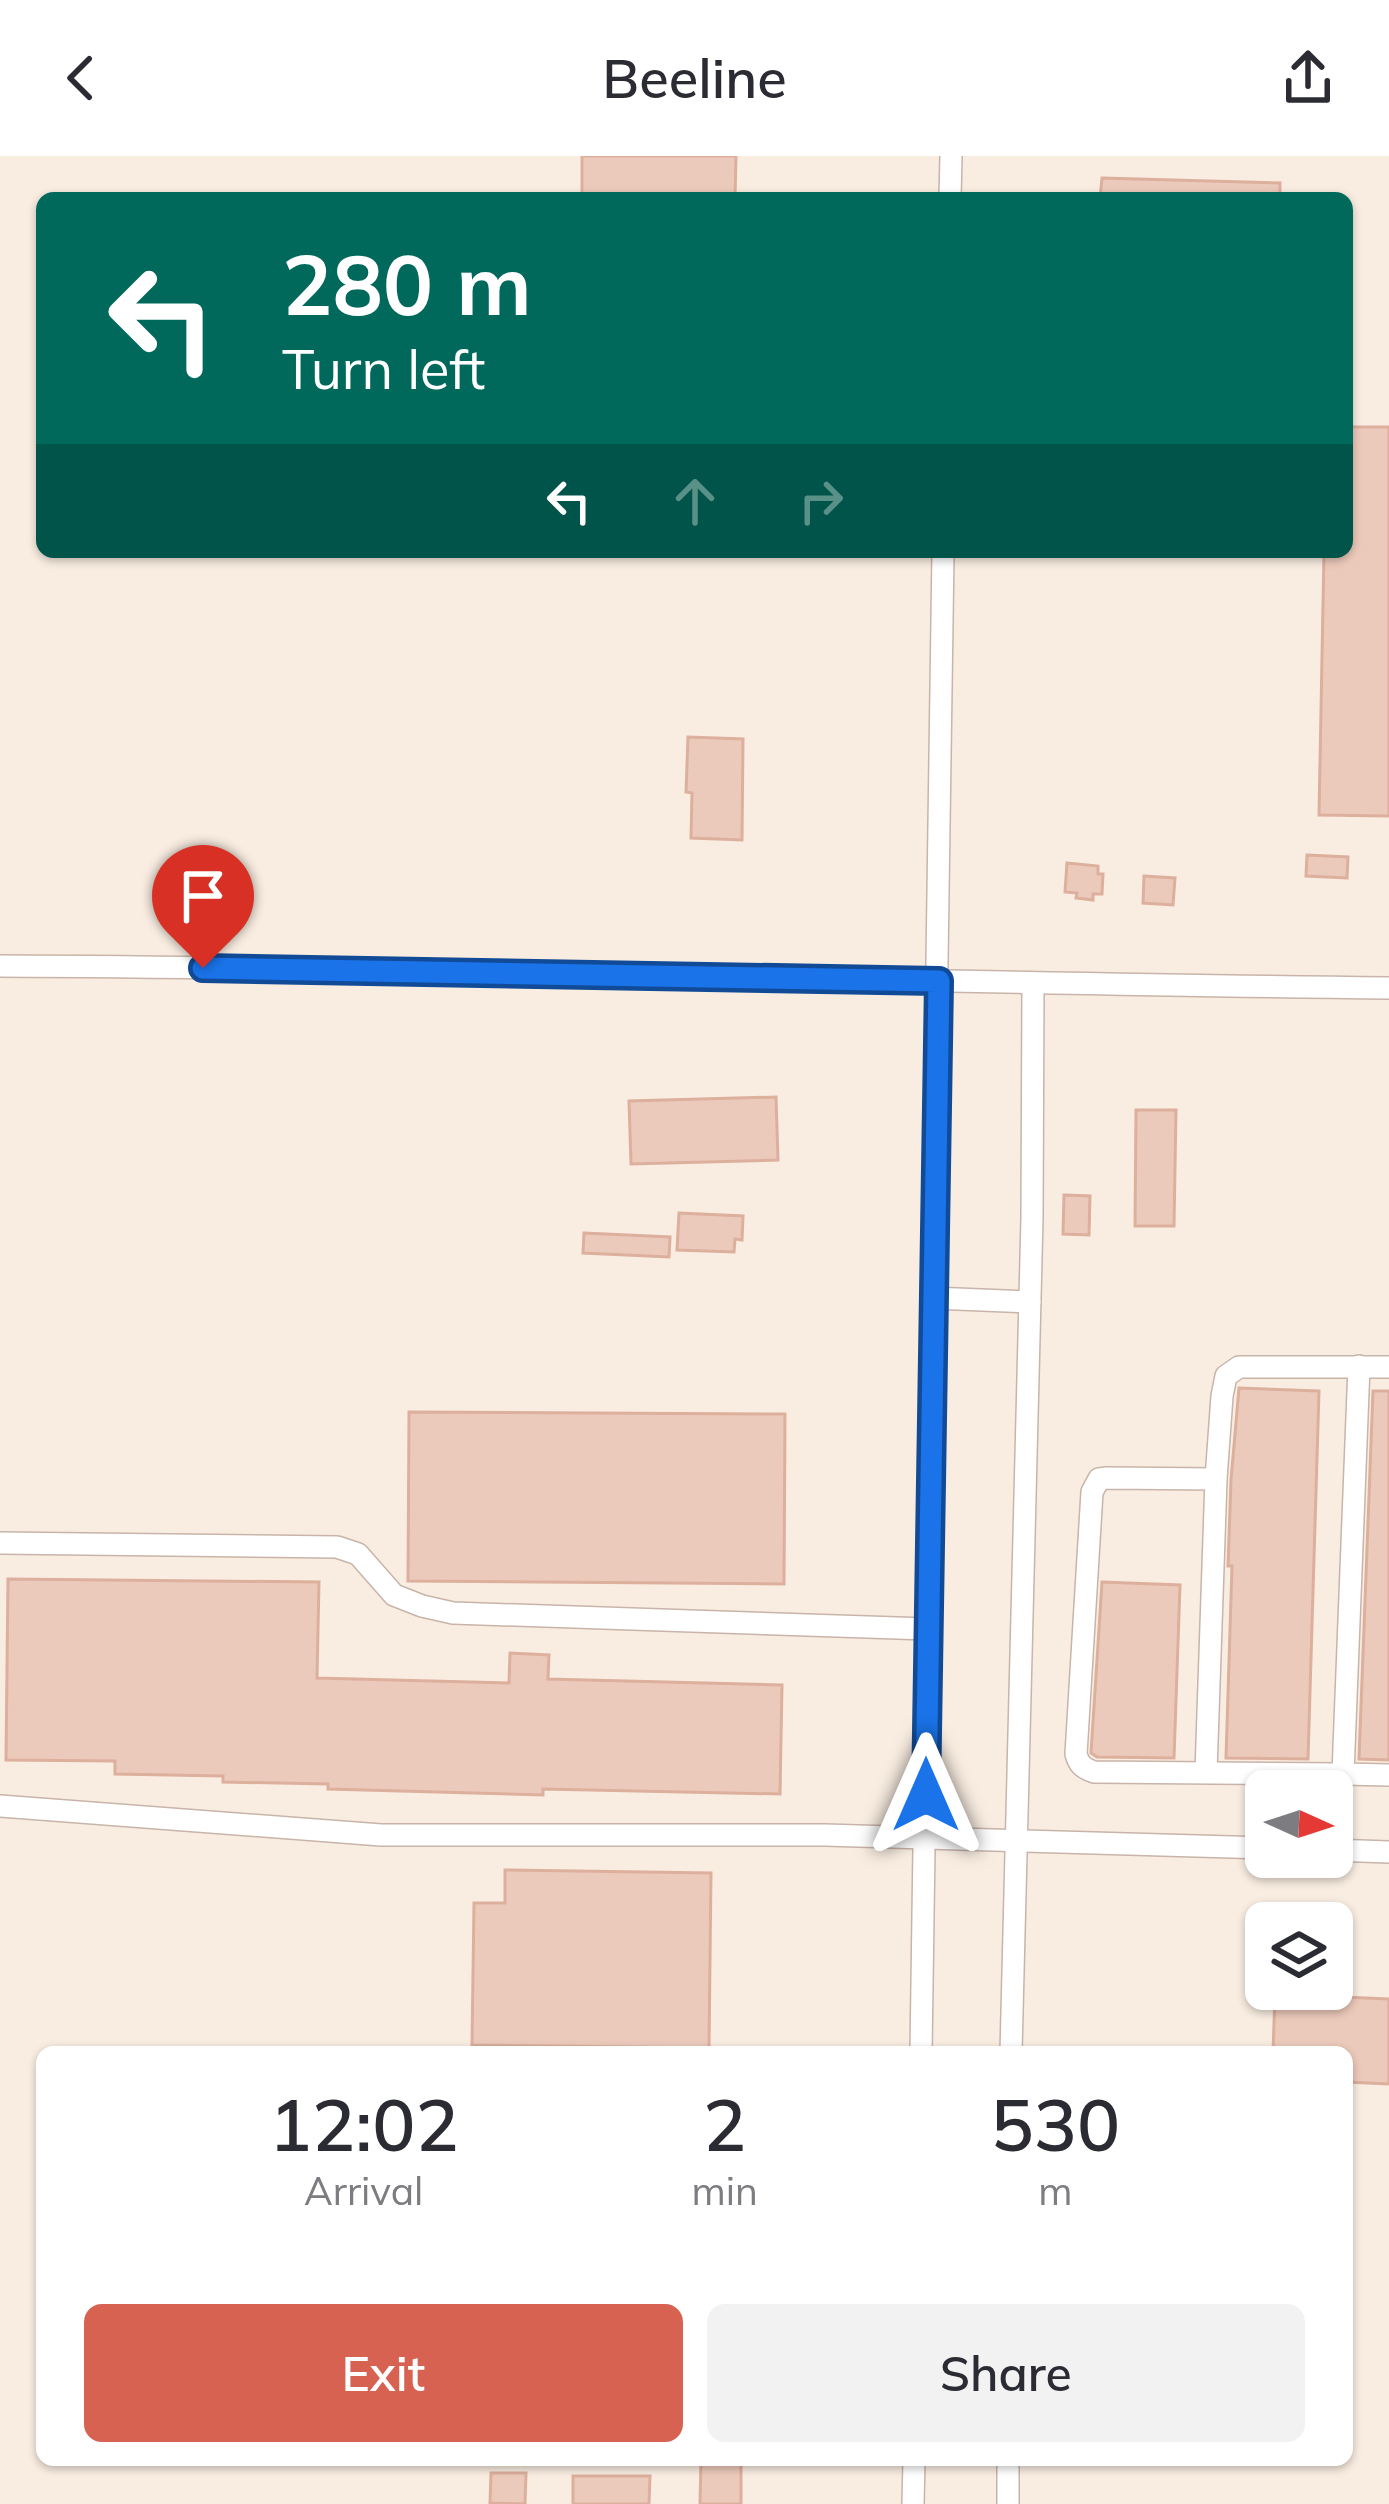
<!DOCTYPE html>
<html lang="en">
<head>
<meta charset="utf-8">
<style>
	body { margin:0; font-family:Mulish,sans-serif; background:#f2f2f3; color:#2b2b33; height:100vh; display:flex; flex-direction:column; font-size:45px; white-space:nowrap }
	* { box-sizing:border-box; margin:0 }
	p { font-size:39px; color:#7c7c81 }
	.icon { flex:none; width:66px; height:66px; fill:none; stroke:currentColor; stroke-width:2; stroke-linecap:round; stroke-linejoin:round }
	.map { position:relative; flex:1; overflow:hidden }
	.side { position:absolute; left:36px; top:1890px; width:1317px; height:420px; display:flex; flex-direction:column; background:#fff; border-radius:18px; box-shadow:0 3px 9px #0004 }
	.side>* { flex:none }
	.banner { position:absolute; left:36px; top:36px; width:1317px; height:366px; border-radius:18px; box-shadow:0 3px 9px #0004; background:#00695c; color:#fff; overflow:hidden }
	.needle { width:78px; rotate:93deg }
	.fabs { position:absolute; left:1245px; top:1614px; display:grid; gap:24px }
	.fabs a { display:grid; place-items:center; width:108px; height:108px; border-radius:18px; background:#fff; box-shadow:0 3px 9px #0004; font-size:60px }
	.pin { position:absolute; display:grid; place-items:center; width:102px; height:102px; color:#fff; margin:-123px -51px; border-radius:50% 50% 50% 0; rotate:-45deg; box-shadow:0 0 12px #0007 }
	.pin .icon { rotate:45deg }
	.me { position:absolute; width:132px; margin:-66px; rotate:0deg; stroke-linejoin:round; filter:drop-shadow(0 0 9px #0008) }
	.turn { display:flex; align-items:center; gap:42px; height:252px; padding:0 48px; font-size:54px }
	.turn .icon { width:156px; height:156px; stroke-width:2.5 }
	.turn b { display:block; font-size:84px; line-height:102px }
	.lanes { display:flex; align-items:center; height:114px; padding:0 48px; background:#0003; justify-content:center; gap:60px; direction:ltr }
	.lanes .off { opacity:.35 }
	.eta { display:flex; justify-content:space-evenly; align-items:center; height:204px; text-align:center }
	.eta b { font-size:72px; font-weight:600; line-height:84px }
	.primary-button { display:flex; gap:24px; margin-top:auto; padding:24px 48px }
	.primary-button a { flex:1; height:138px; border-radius:18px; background:#d86251; color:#fff; font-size:48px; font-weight:600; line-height:138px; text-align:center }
	.primary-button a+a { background:#f2f2f3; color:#2b2b33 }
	header { display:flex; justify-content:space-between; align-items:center; height:156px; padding:0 48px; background:#fff; font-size:54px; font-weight:600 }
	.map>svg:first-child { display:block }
	.building { fill:#eccabb; stroke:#ddaf9d; stroke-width:3 }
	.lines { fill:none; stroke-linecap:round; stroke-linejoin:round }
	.minor-casing { stroke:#c8b4a9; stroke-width:24 }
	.minor { stroke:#fff; stroke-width:21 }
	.route-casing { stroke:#114b97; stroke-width:30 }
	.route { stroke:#1a73e8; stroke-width:21 }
</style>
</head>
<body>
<header><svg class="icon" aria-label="back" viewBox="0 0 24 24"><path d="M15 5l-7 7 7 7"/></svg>Beeline<svg class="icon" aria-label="share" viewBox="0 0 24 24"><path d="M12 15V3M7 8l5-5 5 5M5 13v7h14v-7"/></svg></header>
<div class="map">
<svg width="1389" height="2348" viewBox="0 0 1389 2348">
	<rect width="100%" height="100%" fill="#f9ede1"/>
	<g class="building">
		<path d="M582 0H736L735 42H582Z"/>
		<path d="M1102 22 1280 27V42H1100Z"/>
		<path d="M1347 271H1389V660L1319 659 1324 396H1347Z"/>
		<path d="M688 581 743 583 742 684 691 682 692 637 686 636Z"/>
		<path d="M1307 699 1348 701 1347 722 1306 720Z"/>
		<path d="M1067 707 1098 710V718H1103L1102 738H1093V744L1076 742 1077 737 1065 736Z"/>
		<path d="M1144 720 1175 722 1173 749 1143 747Z"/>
		<path d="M776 941 778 1004 631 1008 629 945Z"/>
		<path d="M1136 954H1176L1174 1070H1135Z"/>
		<path d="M1064 1039 1090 1040 1089 1079 1063 1078Z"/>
		<path d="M679 1057 743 1060 742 1084 735 1083 734 1096 677 1094Z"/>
		<path d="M584 1077 670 1081 669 1101 583 1097Z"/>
		<path d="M1239 1232 1319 1235 1308 1603 1226 1602 1232 1410H1228L1231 1324Z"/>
		<path d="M1373 1235H1389V1604L1359 1603Z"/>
		<path d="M409 1256 785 1258 784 1428 408 1425Z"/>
		<path d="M8 1423 319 1426 317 1522 509 1527 510 1497 549 1499 548 1523 782 1529 780 1638 543 1633V1639L328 1633V1628L223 1626V1620L115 1618V1605L6 1604Z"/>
		<path d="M1102 1426 1180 1429 1174 1602 1097 1601 1091 1597Z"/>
		<path d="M505 1714 711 1717 709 1892 472 1889 474 1747H505Z"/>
		<path d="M1275 1838 1389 1843V1928L1347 1926V1896H1273Z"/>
		<path d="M701 2304H741V2348H700Z"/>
		<path d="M491 2317H526L525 2348 490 2347Z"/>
		<path d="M573 2320H650L649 2348H573Z"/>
	</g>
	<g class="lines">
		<defs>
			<g id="minor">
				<path d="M950 42 951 0"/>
				<path d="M0 810C463 812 926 827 1389 832"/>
				<path d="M933 1142 1030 1146"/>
				<path d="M1216 1323 1107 1322 1099 1323 1092 1336 1076 1598C1079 1609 1083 1612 1094 1616L1343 1618 1359 1210"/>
				<path d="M0 1387 337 1391 358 1398 394 1439 422 1450 453 1457 927 1473"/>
				<path d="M1206 1616 1216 1323 1222 1240 1226 1220 1239 1211H1389"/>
				<path d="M1343 1618 1389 1619"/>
				<path d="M0 1650 381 1679H825L1266 1692"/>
				<path d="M1332 1694 1389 1696"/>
				<path d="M921 1896 943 396"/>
				<path d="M1011 1896 1032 1062 1033 828"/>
				<path d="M1008 2304V2348"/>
				<path d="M913 2348 914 2304"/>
			</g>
		</defs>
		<use href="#minor" class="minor-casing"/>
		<use href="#minor" class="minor"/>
	</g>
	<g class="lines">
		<defs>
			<path id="route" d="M203 812 939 825 926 1639"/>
		</defs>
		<use href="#route" class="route-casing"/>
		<use href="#route" class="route"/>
	</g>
</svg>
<div class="fabs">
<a><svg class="needle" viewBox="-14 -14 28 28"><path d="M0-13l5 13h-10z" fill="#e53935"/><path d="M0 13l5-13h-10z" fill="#7c7c81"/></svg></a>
<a><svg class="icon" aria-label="layers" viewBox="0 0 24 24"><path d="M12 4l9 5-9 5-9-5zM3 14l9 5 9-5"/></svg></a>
</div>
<div class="pin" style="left:203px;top:812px;background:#d93025"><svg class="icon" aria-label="arrive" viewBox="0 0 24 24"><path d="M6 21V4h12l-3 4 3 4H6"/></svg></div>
<svg class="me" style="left:926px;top:1639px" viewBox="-20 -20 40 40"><path d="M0-17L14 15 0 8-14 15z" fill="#1a73e8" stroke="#fff" stroke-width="4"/></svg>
<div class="banner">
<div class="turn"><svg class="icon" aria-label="left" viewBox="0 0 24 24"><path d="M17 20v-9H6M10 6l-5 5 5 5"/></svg><div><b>280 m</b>Turn left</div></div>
<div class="lanes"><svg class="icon" aria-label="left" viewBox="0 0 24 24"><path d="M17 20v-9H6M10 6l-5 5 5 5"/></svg><svg class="icon off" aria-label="ahead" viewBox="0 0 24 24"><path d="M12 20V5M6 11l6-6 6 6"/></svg><svg class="icon off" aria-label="right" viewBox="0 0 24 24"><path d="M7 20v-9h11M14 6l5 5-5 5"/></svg></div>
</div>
<section class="side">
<div class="eta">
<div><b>12:02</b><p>Arrival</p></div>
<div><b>2</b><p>min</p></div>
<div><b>530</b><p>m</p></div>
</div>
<div class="primary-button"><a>Exit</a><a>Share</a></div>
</section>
</div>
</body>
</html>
